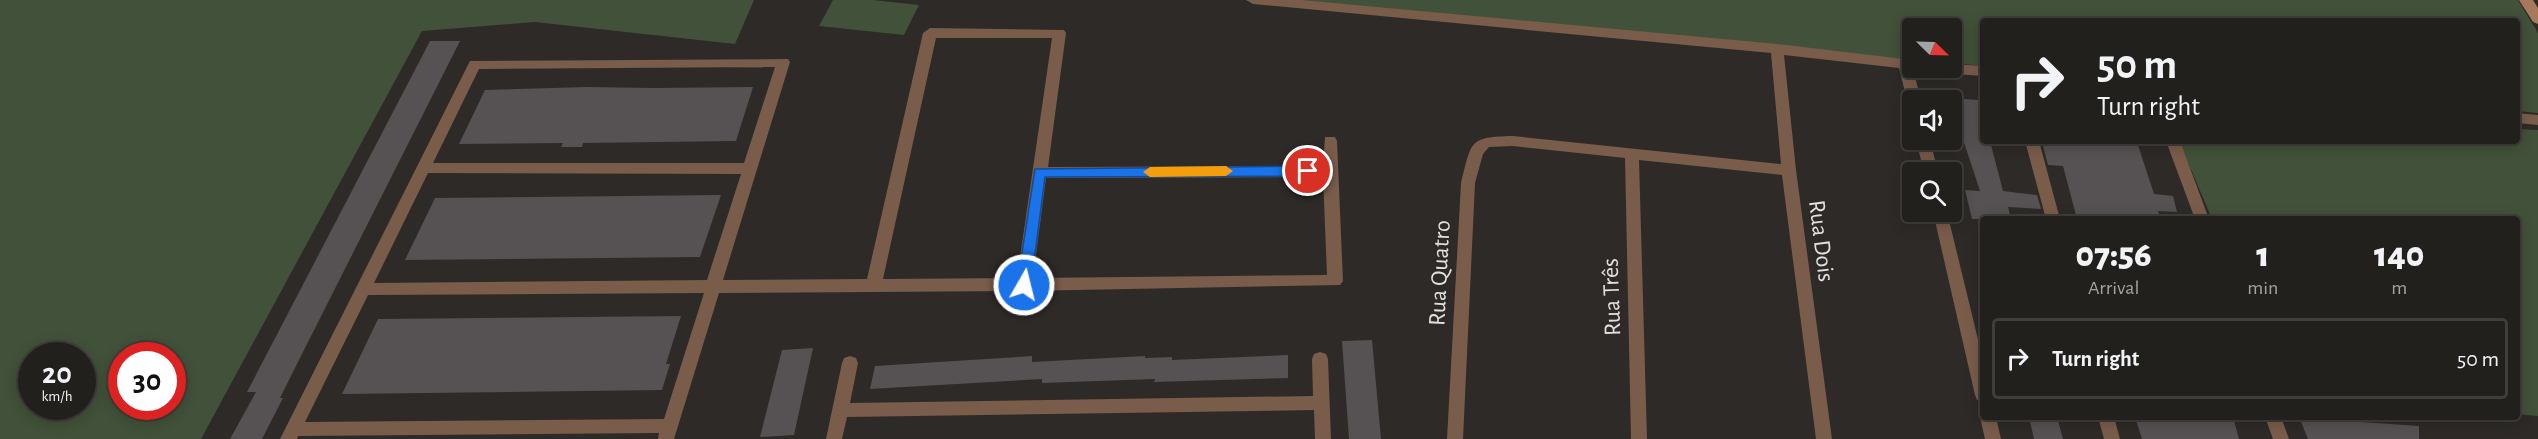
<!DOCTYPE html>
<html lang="en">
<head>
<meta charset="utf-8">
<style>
	body { margin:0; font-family:"Alegreya Sans",sans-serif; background:#2e2d2a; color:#f1f3f6; height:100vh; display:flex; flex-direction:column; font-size:22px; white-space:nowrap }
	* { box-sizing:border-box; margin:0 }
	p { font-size:20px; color:#a2a3a4 }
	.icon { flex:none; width:33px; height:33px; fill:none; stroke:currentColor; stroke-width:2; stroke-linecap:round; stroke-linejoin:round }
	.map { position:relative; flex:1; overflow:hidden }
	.sheet { position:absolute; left:1980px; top:216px; width:540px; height:204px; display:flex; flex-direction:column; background:#22201d; border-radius:6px; box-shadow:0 3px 15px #0003,0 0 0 2px #3f3e3b }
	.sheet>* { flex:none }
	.banner { position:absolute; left:1980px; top:18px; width:540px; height:126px; border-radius:6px; box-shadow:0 3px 15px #0003,0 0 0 2px #3f3e3b; background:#22201d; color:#f1f3f6; overflow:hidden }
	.needle { width:39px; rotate:113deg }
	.fabs { position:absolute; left:1902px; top:18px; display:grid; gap:12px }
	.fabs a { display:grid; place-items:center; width:60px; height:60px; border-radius:6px; background:#22201d; box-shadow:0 3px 15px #0003,0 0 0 2px #3f3e3b; font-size:30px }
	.speed { position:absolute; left:18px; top:342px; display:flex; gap:12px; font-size:30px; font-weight:700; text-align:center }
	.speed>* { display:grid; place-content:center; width:78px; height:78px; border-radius:50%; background:#22201d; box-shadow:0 3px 15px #0003,0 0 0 2px #3f3e3b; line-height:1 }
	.speed small { font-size:15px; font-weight:400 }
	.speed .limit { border:9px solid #d22; background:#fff; color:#111 }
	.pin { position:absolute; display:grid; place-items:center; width:51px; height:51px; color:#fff; margin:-26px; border:3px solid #fff; border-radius:50%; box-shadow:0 2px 6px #0007 }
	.me { position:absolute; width:66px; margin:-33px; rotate:8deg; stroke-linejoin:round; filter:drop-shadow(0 0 4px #0008) }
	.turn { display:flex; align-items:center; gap:21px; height:126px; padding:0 18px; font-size:27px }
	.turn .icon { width:78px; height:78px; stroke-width:2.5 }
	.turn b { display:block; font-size:42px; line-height:51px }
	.eta { display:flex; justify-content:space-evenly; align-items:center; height:102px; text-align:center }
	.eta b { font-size:36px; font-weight:800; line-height:42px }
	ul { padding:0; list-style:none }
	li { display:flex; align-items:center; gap:18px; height:81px; margin:0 12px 9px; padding:0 6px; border:3px solid #3f3e3b; border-radius:6px }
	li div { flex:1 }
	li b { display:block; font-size:22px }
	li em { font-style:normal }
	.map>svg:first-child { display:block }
	.green { fill:#425139; fill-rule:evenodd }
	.building { fill:#565153 }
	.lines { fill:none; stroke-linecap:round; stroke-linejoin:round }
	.minor { fill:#7a5c4b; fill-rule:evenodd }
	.secondary { fill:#a7785b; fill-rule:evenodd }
	.route { fill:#1a73e8; stroke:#114b97; stroke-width:1.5 }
	.slow { fill:#f59e0b }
	.labels { text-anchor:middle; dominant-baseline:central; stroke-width:4.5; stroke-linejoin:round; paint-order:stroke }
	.street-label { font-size:24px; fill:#e3e1df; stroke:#2d2a27 }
</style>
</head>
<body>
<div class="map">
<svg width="2538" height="439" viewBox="0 0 2538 439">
	<rect width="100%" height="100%" fill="#2d2a27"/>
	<g class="green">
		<path d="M0 0H754L735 44 535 22 422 31 201 439H0ZM32 356H82V406H32ZM122 356H172V406H122Z"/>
		<path d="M833 0H873L919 5 904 35 819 26Z"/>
		<path d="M1278 0H2518L2538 33V113L2517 111V21H1983V66L1952 63V28H1912V60Z"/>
		<path d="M2517 129 2538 130V416L2517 414V219H2212L2179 141H2517Z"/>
	</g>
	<g class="building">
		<path d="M430 41H460L304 350 280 398H283L262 439H230L256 392H247Z"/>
		<path d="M587 87 655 88 753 87 736 141 583 143 582 147H561L563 143 459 144 485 90Z"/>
		<path d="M1952 98 1979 100 1983 115V141H1990L2003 191 2037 195 2041 209 2008 207 2011 219H1972L1965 190 1980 191 1955 115H1952Z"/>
		<path d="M2053 141 2137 142 2154 194 2173 196 2177 212 2158 211 2161 219H2077L2063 166 2048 165 2043 146H2052Z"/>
		<path d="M721 195 700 257 405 260 435 198Z"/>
		<path d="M681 316 666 364H670L662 390 342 394 378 319Z"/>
		<path d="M1372 340 1381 439H1349L1342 341Z"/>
		<path d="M813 348 794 435 760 437 782 350Z"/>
		<path d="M1288 355V378L1154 382 1155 379 1042 383V379L870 389 875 366 1032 356V362L1145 356V358L1172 357V360Z"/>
		<path d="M2029 417H2057L2063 439H2034Z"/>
		<path d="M2135 417H2233L2239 439H2142Z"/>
		<path d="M2299 417H2329L2347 421 2419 426V439H2308Z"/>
	</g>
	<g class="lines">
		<g class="minor">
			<path d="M1246 0H1301L1777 44 1912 60V68H1917L1913 69 1921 100H1912V105L1907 100 1899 68 1784 55 1796 170 1832 439H1816L1782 175 1639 160 1647 439H1631L1625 158 1513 146 1489 147 1483 154 1475 183 1463 439H1447L1461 183C1472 141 1468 137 1513 136L1781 164 1771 53 1253 4Z"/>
			<path d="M930 28 1064 30 1066 33 1048 167 1323 166 1325 137H1335L1337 141 1343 281 1340 285 1024 291 719 293 674 439H658L659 433 298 436 297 439H280L470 61 788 59 790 62 723 280 867 279 923 33ZM936 38H1052L1017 278 883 279ZM775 67 744 163H433L479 69ZM428 173 741 174 707 280 374 283ZM1323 177 1327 275 1033 278 1046 178ZM704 293 664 419 305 422 368 295Z"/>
			<path d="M1952 64 1983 66V76L1941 73 1934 68H1952Z"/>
			<path d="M2517 113 2538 115V125L2517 123Z"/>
			<path d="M1916 140H1930L1938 172H1924Z"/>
			<path d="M2025 141H2039L2060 219H2046Z"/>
			<path d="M2166 141H2180L2209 219H2195Z"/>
			<path d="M1933 212H1947L1983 360V402L1977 400 1975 395Z"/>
			<path d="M1320 352 1326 354 1328 359 1331 439H1315L1314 410 847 417 842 439H826L842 363 844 358 850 356 856 358 858 363 850 403 1313 396 1312 359 1314 354Z"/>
			<path d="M1982 412 1983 417H1996L2001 439H1985L1980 417Z"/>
			<path d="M2098 417H2114L2120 439H2104Z"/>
			<path d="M2265 417H2281L2289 439H2273Z"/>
		</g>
		<path class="secondary" d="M2519 0H2533L2538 8V24L2533 22Z"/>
	</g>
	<path class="route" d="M1308 166 1315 171 1308 176 1045 177 1031 285 1029 289H1019L1017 285 1035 169Z"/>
	<path class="slow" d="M1226 166 1233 171 1226 176 1150 177 1143 172 1150 167Z"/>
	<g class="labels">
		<g class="street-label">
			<text transform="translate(1821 241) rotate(83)">Rua Dois</text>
			<text transform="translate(1440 273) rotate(-87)">Rua Quatro</text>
			<text transform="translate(1612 297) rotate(-92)">Rua Três</text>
		</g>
	</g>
</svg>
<div class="fabs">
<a><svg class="needle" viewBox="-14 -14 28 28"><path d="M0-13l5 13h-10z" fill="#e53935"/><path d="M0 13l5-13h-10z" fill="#a2a3a4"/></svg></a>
<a><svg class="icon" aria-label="sound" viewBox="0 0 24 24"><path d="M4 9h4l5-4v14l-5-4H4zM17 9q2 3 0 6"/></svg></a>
<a><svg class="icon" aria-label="search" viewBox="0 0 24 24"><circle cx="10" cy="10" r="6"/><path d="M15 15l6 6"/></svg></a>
</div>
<div class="speed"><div>20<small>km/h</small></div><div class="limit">30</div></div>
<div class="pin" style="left:1308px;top:171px;background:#d93025"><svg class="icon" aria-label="arrive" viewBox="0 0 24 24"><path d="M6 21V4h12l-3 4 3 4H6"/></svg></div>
<svg class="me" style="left:1024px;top:285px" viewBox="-20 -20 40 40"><circle r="17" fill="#1a73e8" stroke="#fff" stroke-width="3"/><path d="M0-11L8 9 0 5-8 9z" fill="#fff"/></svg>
<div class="banner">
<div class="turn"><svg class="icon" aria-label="right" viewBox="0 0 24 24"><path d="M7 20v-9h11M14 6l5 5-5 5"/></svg><div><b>50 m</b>Turn right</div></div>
</div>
<section class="sheet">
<div class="eta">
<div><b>07:56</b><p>Arrival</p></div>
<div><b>1</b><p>min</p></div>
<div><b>140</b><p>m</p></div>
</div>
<ul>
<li><svg class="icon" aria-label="right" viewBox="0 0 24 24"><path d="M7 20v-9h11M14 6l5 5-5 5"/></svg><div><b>Turn right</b></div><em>50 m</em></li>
</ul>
</section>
</div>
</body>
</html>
